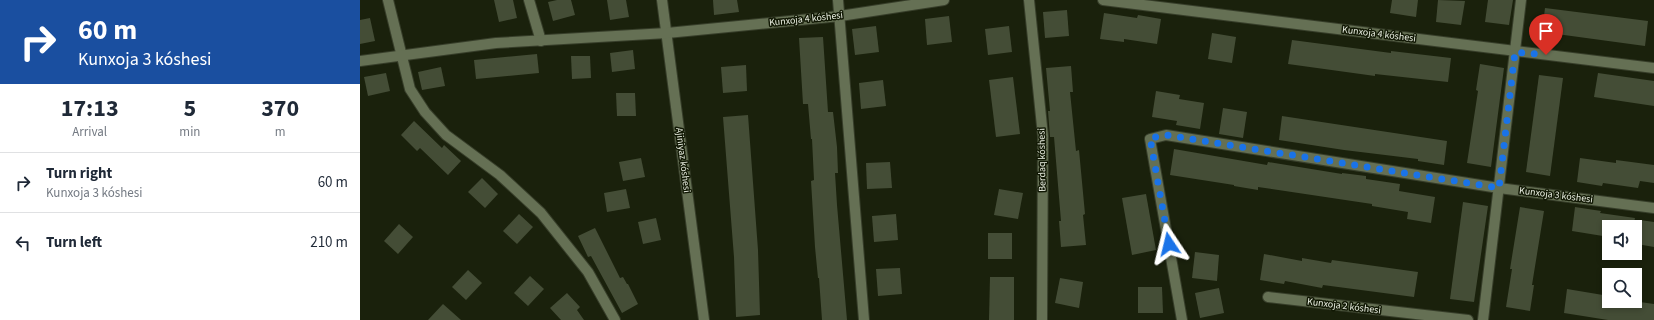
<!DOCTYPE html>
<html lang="en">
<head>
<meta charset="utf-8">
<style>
	body { margin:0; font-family:"Source Sans 3",sans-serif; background:#f2f2f3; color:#1f2937; height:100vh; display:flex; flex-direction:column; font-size:15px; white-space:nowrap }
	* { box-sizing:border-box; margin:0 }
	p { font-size:13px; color:#747a83 }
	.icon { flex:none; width:22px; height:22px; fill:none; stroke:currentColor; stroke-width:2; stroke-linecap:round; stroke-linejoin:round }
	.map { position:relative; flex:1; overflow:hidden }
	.details { display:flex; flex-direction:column; background:#fff; width:360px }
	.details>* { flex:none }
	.hud { background:#1a4fa0; color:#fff; overflow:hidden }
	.controls { position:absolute; left:1242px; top:220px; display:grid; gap:8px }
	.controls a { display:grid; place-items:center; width:40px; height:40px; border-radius:0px; background:#fff; box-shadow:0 2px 6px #0003; font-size:20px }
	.pin { position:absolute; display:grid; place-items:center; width:34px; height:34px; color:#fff; margin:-41px -17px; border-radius:50% 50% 50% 0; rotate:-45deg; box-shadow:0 0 4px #0007 }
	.pin .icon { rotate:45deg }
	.me { position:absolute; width:44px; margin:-22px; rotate:350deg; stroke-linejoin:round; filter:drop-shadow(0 0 3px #0008) }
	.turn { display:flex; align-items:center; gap:14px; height:84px; padding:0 12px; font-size:18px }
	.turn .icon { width:52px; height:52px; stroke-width:2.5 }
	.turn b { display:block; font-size:28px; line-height:34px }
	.eta { display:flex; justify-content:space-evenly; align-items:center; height:68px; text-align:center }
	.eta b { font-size:24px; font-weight:700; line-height:28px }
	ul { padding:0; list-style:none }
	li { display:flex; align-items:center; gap:12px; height:60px; padding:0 12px; border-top:1px solid #e0e1e3 }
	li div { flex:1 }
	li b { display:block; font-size:15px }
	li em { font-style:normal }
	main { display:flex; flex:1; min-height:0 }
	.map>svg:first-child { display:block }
	.building { fill:#444d36 }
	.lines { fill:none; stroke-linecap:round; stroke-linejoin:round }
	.minor-casing { stroke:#373e2a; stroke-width:12 }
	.minor { stroke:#657054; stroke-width:10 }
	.route { stroke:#1a73e8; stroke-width:7; stroke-dasharray:0 12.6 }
	.labels { text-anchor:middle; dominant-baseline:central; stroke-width:3; stroke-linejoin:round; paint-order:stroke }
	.street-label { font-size:10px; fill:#ebf0e3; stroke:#111804 }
</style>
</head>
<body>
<main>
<section class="details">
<div class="hud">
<div class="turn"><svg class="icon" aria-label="right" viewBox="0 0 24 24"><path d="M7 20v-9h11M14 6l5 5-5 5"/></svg><div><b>60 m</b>Kunxoja 3 kóshesi</div></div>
</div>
<div class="eta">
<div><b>17:13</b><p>Arrival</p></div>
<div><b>5</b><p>min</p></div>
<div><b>370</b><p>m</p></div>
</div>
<ul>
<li><svg class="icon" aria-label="right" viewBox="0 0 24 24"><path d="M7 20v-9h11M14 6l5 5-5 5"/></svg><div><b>Turn right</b><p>Kunxoja 3 kóshesi</p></div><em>60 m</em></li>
<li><svg class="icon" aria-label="left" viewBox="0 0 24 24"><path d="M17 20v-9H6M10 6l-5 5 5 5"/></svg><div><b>Turn left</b></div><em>210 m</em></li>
</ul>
</section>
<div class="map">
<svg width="1294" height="320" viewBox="0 0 1294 320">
	<rect width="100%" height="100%" fill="#1a210c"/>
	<g class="building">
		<path d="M134 0H153L157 18 139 22Z"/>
		<path d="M197 0H211L215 15 193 21 188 2Z"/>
		<path d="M247 0H266L269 17 250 20Z"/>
		<path d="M353 0H377L379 12 354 15Z"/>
		<path d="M1032 0H1058L1056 17 1030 13Z"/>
		<path d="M1078 0 1105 1 1101 25 1076 22Z"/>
		<path d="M1128 0H1153L1149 25 1125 22Z"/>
		<path d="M1185 8 1288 21 1285 46 1182 32Z"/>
		<path d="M707 10 709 36 685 38 683 12Z"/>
		<path d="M744 13 777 18 778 15 801 19 797 44 764 39V42L740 39Z"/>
		<path d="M589 16 592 42 567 45 565 19Z"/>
		<path d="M10 18 15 41 0 44V20Z"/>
		<path d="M516 26 519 52 495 55 492 29Z"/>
		<path d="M649 26 652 52 628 55 625 29Z"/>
		<path d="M852 33 876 37 872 63 848 59Z"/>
		<path d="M463 37 468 112H473L477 147 478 173H475L477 205 487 320H462L459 278H458L455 247 451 181 454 180 452 139H451L448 104H443L439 38Z"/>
		<path d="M932 40 1031 53V51L1091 58 1088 82 1015 74V76L928 64Z"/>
		<path d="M273 50 275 69 252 72 250 53Z"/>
		<path d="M177 54 179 73 116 79 114 60Z"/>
		<path d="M211 56H230L231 78 212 79Z"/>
		<path d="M1120 64 1144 68 1131 167 1107 163 1118 91 1116 90Z"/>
		<path d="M386 65 387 91 363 93 361 67Z"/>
		<path d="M711 66 713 92H710L716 151 719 150 725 214 723 215 726 245 701 247 699 221H701L694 137H690L688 111H690L686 68Z"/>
		<path d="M81 67 85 86 62 90 58 72Z"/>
		<path d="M26 73 30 91 8 96 4 77Z"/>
		<path d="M1238 73 1294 81V106L1234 97Z"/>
		<path d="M1179 75 1203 78 1190 176 1166 172Z"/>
		<path d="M653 77 660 134 636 137 629 80Z"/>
		<path d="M523 80 526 106 501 109 499 83Z"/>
		<path d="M796 91 820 95 819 99 844 103 840 129 816 125 817 121 792 117Z"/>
		<path d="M256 93H275L276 116H257Z"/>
		<path d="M863 108 887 112 883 138 859 134Z"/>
		<path d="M388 115 398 250 400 315 376 317 374 257 363 117Z"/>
		<path d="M922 116 1087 141 1084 165 1058 161V159L984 150 919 140Z"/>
		<path d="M54 121 82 148 84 145 101 161 88 175 60 148 57 151 41 135Z"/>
		<path d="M814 149 907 165 908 162 982 174V173L1006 176V179L1040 184 1039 191 1075 197 1071 223 1047 219 1048 212 1012 206V204L898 187V190L874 186V185L810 175Z"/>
		<path d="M281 158 285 177 263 181 259 162Z"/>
		<path d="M1220 158 1256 163V160L1294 165V183L1280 181 1278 188 1243 183 1242 186 1217 182Z"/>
		<path d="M530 162 532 188 507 189 506 163Z"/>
		<path d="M122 178 138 194 125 208 108 192Z"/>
		<path d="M266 189 270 208 247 212 244 193Z"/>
		<path d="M639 189 663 193 658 219 634 215Z"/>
		<path d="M786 194 796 250 772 255 762 198Z"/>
		<path d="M1103 202 1128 206 1114 302 1090 299Z"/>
		<path d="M1160 207 1184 211 1172 285H1174L1170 311 1146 307 1152 269H1150Z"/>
		<path d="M1215 207 1241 211 1240 213 1275 218 1273 227H1249V237L1212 231Z"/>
		<path d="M159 214 173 227 157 244 143 231Z"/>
		<path d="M536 214 538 240 514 242 512 216Z"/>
		<path d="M296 218 301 240 283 244 278 222Z"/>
		<path d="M1280 220 1294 222V247L1277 244Z"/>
		<path d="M39 224 53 237 38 254 24 241Z"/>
		<path d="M235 228 260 278 263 277 267 284H268L278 304 262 313 231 256 228 257 218 236Z"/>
		<rect x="628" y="233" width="24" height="26"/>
		<path d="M835 252 859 255 857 281 832 278Z"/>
		<path d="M904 254 942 261V258L971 263 972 260 1058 272 1054 297 963 285 962 288 925 281 924 284 900 280Z"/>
		<path d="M540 268 542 294 518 296 516 269Z"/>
		<path d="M108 270 122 283 106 300 92 287Z"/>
		<path d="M170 276 184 289 168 306 154 293Z"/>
		<path d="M630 277H654V320H629Z"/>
		<path d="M700 278 723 282 719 308 695 303Z"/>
		<path d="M778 287H802L803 313H778Z"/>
		<path d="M859 288 864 313 840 318 835 293Z"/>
		<path d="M1207 289 1249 296V301H1273L1294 304V320H1248L1204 313Z"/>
		<path d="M207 293 220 307 217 310 224 320H201L190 308Z"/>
		<path d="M83 304 101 320H68Z"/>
	</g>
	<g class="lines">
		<defs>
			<g id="minor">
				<path d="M28 0 50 89 65 112 86 135 140 175 181 213 228 272 255 320"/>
				<path d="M169 0 181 41"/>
				<path d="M302 0 344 320"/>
				<path d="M478 0 504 320"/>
				<path d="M669 0 683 136 682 320"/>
				<path d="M743 0 1294 68"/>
				<path d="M0 61 136 43 307 33 480 16 584 0"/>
				<path d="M908 297 1108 320"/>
				<path d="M822 320 790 139 806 135 1139 188 1294 208"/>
				<path d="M1123 320 1161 0"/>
			</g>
		</defs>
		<use href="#minor" class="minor-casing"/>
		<use href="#minor" class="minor"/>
	</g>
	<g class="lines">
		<path class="route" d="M809 244 790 138 806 135 1139 188 1155 52 1186 55"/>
	</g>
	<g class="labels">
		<g class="street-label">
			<text transform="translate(446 19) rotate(-6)">Kunxoja 4 kóshesi</text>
			<text transform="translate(1019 34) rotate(7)">Kunxoja 4 kóshesi</text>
			<text transform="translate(323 160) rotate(83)">Ajiniyaz kóshesi</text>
			<text transform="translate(682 160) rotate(-91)">Berdaq kóshesi</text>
			<text transform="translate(1196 195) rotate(7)">Kunxoja 3 kóshesi</text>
			<text transform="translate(984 306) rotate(7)">Kunxoja 2 kóshesi</text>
		</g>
	</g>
</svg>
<div class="controls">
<a><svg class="icon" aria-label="sound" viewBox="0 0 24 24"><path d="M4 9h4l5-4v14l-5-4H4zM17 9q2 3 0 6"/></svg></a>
<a><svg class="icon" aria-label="search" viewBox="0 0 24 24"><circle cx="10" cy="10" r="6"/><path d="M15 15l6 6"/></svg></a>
</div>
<div class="pin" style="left:1186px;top:55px;background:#d93025"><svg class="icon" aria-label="arrive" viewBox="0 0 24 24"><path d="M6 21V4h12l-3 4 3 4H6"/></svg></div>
<svg class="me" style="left:809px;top:244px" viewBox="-20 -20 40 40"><path d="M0-17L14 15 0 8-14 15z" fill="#1a73e8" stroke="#fff" stroke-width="4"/></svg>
</div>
</main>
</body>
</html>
